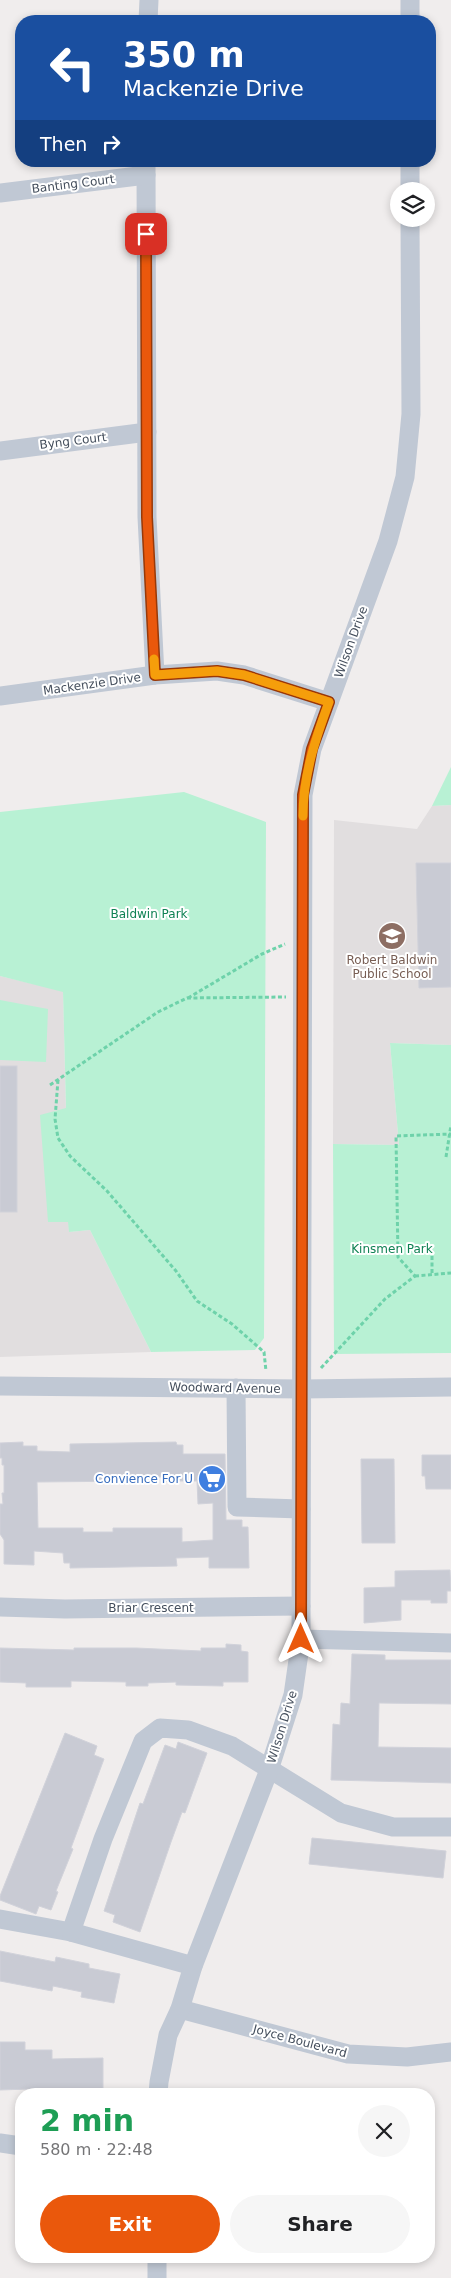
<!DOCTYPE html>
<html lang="en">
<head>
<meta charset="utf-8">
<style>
	body { margin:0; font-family:"DejaVu Sans",sans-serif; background:#f6f6f6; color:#202124; height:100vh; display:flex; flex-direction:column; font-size:19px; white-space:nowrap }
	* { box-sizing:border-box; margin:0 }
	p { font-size:16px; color:#757577 }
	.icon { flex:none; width:28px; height:28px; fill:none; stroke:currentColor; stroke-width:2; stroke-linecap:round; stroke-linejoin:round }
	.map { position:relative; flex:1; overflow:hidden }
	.sheet { position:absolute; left:15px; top:2088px; width:420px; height:175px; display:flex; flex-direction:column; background:#fff; border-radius:20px; box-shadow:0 2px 8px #0003 }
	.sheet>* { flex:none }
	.hud { position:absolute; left:15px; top:15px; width:421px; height:152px; border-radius:20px; box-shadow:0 2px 8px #0003; background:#1a4fa0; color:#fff; overflow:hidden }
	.buttons { position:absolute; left:390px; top:182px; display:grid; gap:10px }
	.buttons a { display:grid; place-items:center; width:45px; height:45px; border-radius:50%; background:#fff; box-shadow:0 2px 8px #0003; font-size:25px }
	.pin { position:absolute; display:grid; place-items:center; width:42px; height:42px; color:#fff; margin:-21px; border-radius:10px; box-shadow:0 2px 8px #0006 }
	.me { position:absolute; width:55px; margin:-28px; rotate:0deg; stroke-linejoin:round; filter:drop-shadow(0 0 4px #0008) }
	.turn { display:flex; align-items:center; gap:18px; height:105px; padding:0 25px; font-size:22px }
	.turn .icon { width:65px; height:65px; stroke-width:2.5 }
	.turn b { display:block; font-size:35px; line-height:42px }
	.then { display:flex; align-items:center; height:48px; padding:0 25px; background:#0003; gap:10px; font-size:19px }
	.round { display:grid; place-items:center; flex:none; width:52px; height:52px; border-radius:26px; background:#f6f6f6 }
	.head { display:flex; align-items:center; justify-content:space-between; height:85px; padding:0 25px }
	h1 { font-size:30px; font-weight:600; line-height:38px; color:#1e9e55 }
	.primary-button { display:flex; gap:10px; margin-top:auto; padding:10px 25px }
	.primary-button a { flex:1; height:58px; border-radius:30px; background:#ea580c; color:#fff; font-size:20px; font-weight:600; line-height:58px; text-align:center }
	.primary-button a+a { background:#f6f6f6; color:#202124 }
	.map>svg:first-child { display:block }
	.education { fill:#e1dedf }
	.green { fill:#b8f1d4 }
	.building { fill:#c9cbd4; stroke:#d1d2da; fill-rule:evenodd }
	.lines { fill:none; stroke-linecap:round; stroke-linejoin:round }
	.path { stroke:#6ed2aa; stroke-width:3; stroke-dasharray:4 2.5; stroke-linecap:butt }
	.minor { stroke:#c0c8d4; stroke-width:19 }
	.route-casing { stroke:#983908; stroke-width:12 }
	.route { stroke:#ea580c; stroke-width:9 }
	.slow { stroke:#f59e0b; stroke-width:9 }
	.labels { text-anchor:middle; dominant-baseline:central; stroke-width:4; stroke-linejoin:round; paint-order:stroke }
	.street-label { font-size:12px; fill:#444e5c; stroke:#fff }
	.park-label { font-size:12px; fill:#108254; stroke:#fff }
	.education-label { font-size:12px; fill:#785e54; stroke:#fff }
	.shop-label { font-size:12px; fill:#366cbe; stroke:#fff; text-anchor:end }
</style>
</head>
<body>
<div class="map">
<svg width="451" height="2278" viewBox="0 0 451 2278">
	<rect width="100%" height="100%" fill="#f0eded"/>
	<g class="education">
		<path d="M451 805V1045L390 1043 399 1145 333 1144 334 820 417 829 432 806Z"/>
		<path d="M0 976 63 991 69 1232 90 1230 151 1352 0 1357Z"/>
	</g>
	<g class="green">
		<path d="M451 767V805L432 806Z"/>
		<path d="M184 792 266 822 264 1338 255 1350 151 1352 90 1230 69 1232 68 1222H48L40 1115 66 1108 63 992 0 976V812Z"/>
		<path d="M0 1000 48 1009 46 1062 0 1060Z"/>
		<path d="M390 1043 451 1045V1353L334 1354 333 1144 399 1145Z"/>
	</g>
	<g class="building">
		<path d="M416 863H451V987L419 988Z"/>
		<rect x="0" y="1066" width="17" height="146"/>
		<path d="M23 1442V1446H37V1451L70 1452V1444L176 1442 177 1445H183V1454H225L226 1520H242V1527H248L249 1568H209V1557L176 1558 177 1566 70 1568V1563H64L63 1553 34 1551V1565L4 1564V1540L0 1534V1504H3L2 1493H4V1465H2V1458H0V1443ZM133 1477H165V1481H197L198 1504 213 1503V1540L182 1542V1528H113V1532H83V1528H38L37 1482 133 1481Z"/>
		<path d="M422 1455H451V1489H426L425 1476H422Z"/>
		<path d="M361 1459H394L395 1543H362Z"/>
		<path d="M450 1570 451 1591H447V1603H431V1600H401V1620L364 1623V1588L395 1587V1571Z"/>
		<path d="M226 1644 241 1645V1651L248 1652V1682H223V1686L176 1685V1682L148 1683V1686H126V1682L71 1681V1687H26V1683L0 1682V1648L74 1650V1648H136L201 1651V1648H226Z"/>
		<path d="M352 1654 385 1655V1660H451V1704L379 1703 378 1747 451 1748V1783L331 1780 333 1724 340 1725 341 1703 350 1704Z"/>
		<path d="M65 1733 97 1746 94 1755 104 1759 71 1848 73 1849 56 1891 58 1892 51 1910 39 1906 36 1914 0 1900V1896Z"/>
		<path d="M178 1742 207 1753 185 1813 182 1812 171 1842 140 1932 113 1922 115 1915 104 1911 140 1803 143 1804 165 1745 176 1749Z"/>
		<path d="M312 1838 446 1851 443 1878 309 1864Z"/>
		<path d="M0 1951 55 1962 56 1957 89 1964V1968L120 1974 114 2003 81 1997 82 1992 53 1986 52 1991 0 1981Z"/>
		<path d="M0 2042H25V2050H52V2059L103 2058V2094H29V2089L0 2090Z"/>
	</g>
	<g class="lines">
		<g class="path">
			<path d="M188 998 262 954 285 944"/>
			<path d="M58 1080 55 1119 58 1138 70 1156 107 1191 176 1271 197 1301 232 1324 264 1352 266 1371"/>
			<path d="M50 1085 158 1012 187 998 286 997"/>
			<path d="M446 1157 451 1125"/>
			<path d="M432 1256V1275"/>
			<path d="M415 1276 451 1273"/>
			<path d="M321 1368 385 1299 415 1276 398 1257 396 1136 451 1134"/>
		</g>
		<g class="minor">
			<path d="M410 0V21"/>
			<path d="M148 21 149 0"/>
			<path d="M146 161 147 517 155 675"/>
			<path d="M410 161V191"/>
			<path d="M0 193 146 175"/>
			<path d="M0 451 147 432"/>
			<path d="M0 696 155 675 217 671 244 675 329 702"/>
			<path d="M0 1386 302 1389 451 1387"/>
			<path d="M236 1388 237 1507 301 1509"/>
			<path d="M0 1607 65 1609 301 1606"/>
			<path d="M301 1639 451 1643"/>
			<path d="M0 1919 71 1932 193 1966"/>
			<path d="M71 1932 103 1839 143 1741 160 1728 188 1730 232 1746 341 1813 393 1827H451"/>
			<path d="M180 2009 348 2054 407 2057 451 2052"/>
			<path d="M158 2094 159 2082 168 2035 180 2009 193 1966 269 1770 293 1695 301 1639 303 795 312 749 388 541 405 477 411 414 410 219"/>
			<path d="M0 2143 21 2146"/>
			<path d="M157 2256V2278"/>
		</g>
	</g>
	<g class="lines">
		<defs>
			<path id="route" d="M146 234 147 517 155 675 217 671 244 675 329 702 312 749 303 795 301 1639"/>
		</defs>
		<use href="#route" class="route-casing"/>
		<use href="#route" class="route"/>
		<path class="slow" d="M154 659 155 675 217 671 244 675 329 702C315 740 303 776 303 816"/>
	</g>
	<defs>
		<symbol id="school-disc" viewBox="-11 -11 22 22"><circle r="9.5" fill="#8d6e63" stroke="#fff"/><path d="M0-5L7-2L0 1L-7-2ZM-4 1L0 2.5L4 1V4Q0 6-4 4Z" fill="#fff"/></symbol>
		<symbol id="supermarket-disc" viewBox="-11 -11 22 22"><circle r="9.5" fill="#3f7fe0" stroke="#fff"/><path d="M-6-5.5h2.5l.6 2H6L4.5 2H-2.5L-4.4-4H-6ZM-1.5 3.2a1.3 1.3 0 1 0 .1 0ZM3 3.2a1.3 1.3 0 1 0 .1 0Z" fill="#fff"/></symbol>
	</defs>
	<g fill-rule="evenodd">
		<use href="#school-disc" x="376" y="920" width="32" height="32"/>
		<use href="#supermarket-disc" x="196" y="1463" width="32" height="32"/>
	</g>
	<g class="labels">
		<g class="street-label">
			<text transform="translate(73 184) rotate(-7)">Banting Court</text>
			<text transform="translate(73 441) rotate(-7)">Byng Court</text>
			<text transform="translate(351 642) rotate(-70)">Wilson Drive</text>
			<text transform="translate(92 684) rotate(-8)">Mackenzie Drive</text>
			<text transform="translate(225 1388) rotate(1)">Woodward Avenue</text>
			<text x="151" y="1608">Briar Crescent</text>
			<text transform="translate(282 1727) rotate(-73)">Wilson Drive</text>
			<text transform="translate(300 2041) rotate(15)">Joyce Boulevard</text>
		</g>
		<g class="park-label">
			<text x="149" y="914">Baldwin Park</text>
			<text x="392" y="1249">Kinsmen Park</text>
		</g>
		<g class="education-label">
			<text x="392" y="960">Robert Baldwin<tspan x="392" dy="14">Public School</tspan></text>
		</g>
		<g class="shop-label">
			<text x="193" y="1479">Convience For U</text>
		</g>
	</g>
</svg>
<div class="buttons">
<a><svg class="icon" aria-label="layers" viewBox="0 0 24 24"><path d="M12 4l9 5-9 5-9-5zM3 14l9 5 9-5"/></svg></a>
</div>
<div class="pin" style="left:146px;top:234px;background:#d93025"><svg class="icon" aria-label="arrive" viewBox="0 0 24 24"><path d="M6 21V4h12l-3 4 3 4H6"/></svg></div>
<svg class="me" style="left:301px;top:1639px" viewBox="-20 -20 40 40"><path d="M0-17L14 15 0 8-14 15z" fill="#ea580c" stroke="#fff" stroke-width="4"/></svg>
<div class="hud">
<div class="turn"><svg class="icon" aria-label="left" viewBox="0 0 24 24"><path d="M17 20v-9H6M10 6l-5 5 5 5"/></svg><div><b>350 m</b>Mackenzie Drive</div></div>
<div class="then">Then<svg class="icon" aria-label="right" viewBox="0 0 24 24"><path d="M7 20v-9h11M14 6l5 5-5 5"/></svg></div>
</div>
<section class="sheet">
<div class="head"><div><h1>2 min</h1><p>580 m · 22:48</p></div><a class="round"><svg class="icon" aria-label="close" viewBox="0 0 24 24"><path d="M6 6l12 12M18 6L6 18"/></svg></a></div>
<div class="primary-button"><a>Exit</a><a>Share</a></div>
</section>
</div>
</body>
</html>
